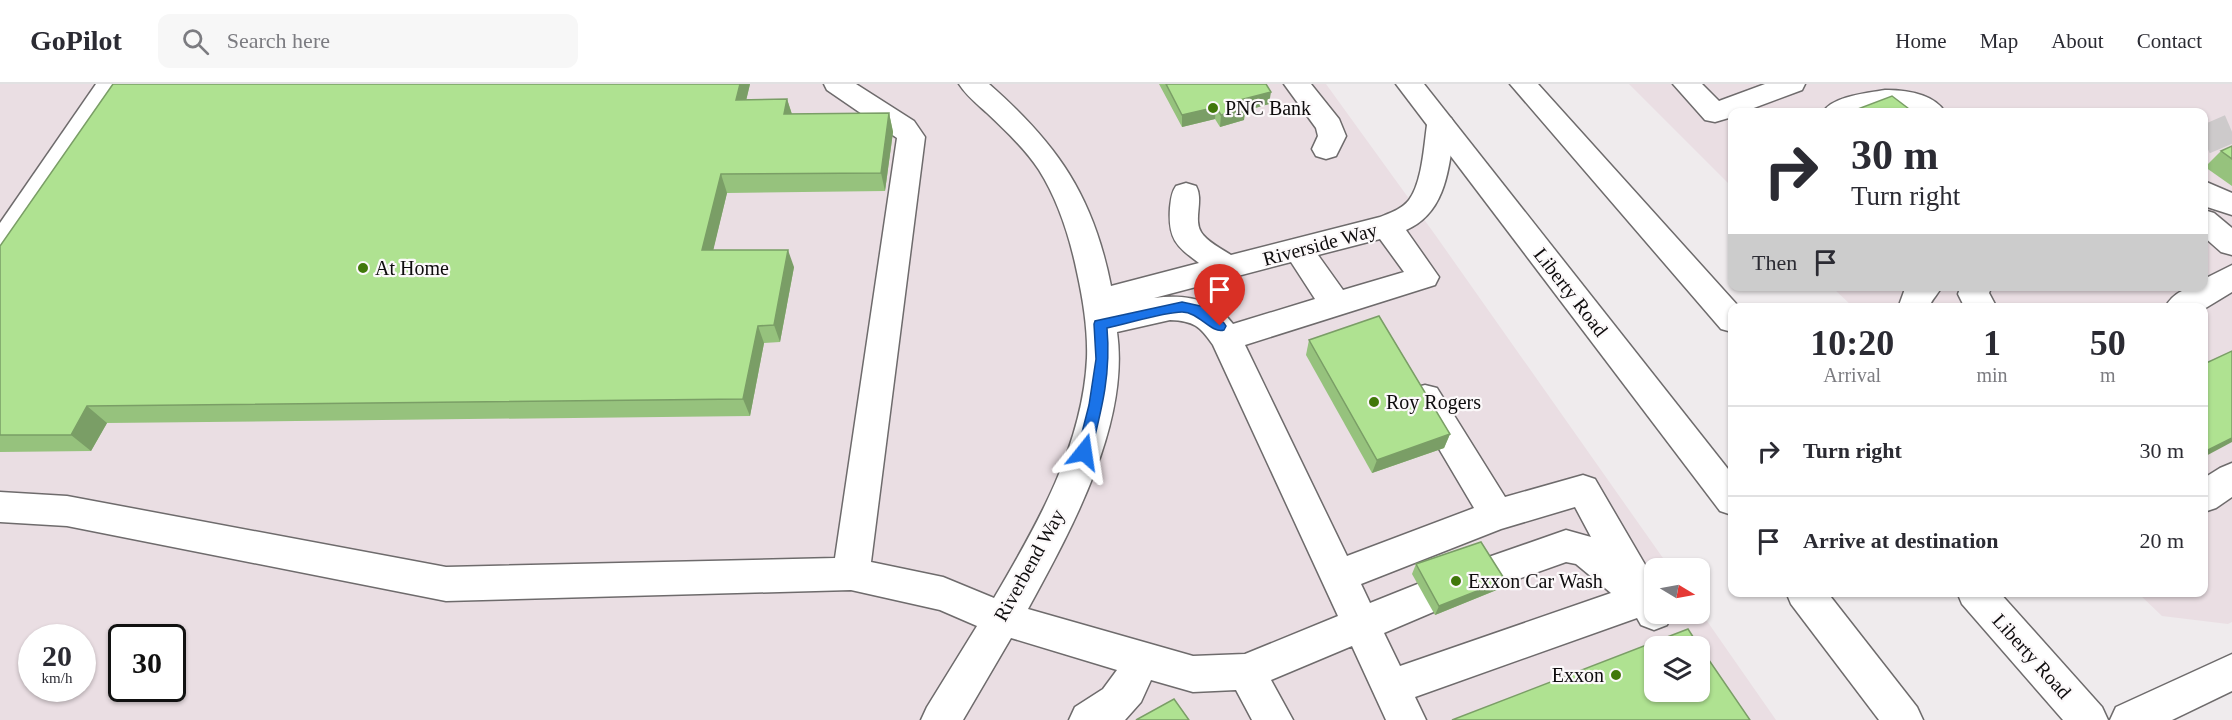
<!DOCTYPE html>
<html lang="en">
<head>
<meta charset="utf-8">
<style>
	body { margin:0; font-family:"Times New Roman",serif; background:#f7f7f7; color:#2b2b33; height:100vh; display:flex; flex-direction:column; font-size:22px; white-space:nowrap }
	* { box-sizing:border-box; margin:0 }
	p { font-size:20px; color:#7c7c81 }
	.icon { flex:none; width:33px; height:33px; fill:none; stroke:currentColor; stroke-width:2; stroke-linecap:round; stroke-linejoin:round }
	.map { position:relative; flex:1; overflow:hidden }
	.drawer { position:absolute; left:1728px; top:219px; width:480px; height:294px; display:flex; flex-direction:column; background:#fff; border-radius:12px; box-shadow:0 2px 4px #0004 }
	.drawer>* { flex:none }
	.guide { position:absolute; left:1728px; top:24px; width:480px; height:183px; border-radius:12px; box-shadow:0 2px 4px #0004; background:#fff; color:#2b2b33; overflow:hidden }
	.needle { width:39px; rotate:100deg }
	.controls { position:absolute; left:1644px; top:474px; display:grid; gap:12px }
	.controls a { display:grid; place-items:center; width:66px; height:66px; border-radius:12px; background:#fff; box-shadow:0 2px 4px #0004; font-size:30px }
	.speed { position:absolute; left:18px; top:540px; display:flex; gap:12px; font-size:30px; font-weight:700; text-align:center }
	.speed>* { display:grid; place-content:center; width:78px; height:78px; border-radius:50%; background:#fff; box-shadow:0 2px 4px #0004; line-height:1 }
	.speed small { font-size:15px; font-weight:400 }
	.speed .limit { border:3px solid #111; border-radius:9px; background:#fff; color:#111 }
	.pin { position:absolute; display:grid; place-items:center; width:51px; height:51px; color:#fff; margin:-62px -26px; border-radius:50% 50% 50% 0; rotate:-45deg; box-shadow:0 0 6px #0007 }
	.pin .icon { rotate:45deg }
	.me { position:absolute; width:66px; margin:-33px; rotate:15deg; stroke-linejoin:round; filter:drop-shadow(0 0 4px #0008) }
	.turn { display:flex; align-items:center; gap:21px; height:126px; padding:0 24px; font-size:27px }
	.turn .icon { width:78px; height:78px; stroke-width:2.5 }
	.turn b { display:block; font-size:42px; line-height:51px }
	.then { display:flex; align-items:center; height:57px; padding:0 24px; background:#0003; gap:12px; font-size:22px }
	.eta { display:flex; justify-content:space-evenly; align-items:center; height:102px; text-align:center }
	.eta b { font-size:36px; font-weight:800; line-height:42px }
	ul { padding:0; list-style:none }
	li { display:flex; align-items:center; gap:18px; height:90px; padding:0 24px; border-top:2px solid #e1e1e2 }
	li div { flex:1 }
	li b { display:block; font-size:22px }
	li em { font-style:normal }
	header { display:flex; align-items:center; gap:36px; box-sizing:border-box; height:84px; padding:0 30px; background:#fff; border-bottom:2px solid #e1e1e2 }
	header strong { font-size:28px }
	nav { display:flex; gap:33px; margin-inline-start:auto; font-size:21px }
	.search { width:420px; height:54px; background:#f7f7f7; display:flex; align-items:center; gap:15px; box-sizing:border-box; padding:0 21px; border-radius:12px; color:#7c7c81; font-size:22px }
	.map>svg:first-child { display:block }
	.built { fill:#eadee3; fill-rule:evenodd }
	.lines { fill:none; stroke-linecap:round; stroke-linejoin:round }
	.minor-tunnel { stroke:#cdcacb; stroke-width:29; stroke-dasharray:29 15; stroke-linecap:butt }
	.minor-casing { stroke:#6e6b6c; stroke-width:3 }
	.major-casing { stroke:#6e6b6c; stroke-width:3 }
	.minor { fill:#fff; fill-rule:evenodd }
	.major { fill:#fff; fill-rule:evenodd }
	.wall { fill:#96c27d }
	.shaded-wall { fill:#7a9e66 }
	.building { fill:#afe291; stroke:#7a9e66; stroke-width:1.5 }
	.route { fill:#1a73e8; stroke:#114b97; stroke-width:1.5 }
	.poi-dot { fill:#40780a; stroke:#fcf9fa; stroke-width:2 }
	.labels { text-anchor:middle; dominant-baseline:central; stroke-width:4.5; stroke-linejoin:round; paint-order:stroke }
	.poi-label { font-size:20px; fill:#0e0c0d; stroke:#fcf9fa; text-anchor:start }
	.street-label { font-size:20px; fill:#0e0c0d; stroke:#fcf9fa }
</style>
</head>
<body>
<header>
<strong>GoPilot</strong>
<div class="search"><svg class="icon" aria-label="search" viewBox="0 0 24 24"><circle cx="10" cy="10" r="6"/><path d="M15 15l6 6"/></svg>Search here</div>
<nav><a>Home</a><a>Map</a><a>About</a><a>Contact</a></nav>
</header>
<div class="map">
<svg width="2232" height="636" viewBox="0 0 2232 636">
	<rect width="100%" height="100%" fill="#efebed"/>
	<g class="built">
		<path d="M0 0H1326L1436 152 1670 484H1654V530H1700V527L1776 636H0ZM32 554H82V604H32ZM122 554H172V604H122ZM1654 562H1700V608H1654Z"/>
		<path d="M1629 0H2232V538L2228 540 2162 532 2138 509 2204 508V224L1853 223 1832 203 2204 202V28H1732V103Z"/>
	</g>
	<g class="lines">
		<path class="minor-tunnel" d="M2204 56 2232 44"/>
		<defs>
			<g id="minor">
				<path d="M96 0H123L11 170 0 173V139Z"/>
				<path d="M824 0H856L914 37 925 53 871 478 943 493 994 514C1037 441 1083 361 1087 274 1088 246 1083 215 1077 188 1070 154 1058 116 1039 86 1025 65 1006 47 987 29 977 20 966 11 959 0H989C1057 60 1093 111 1111 202L1199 179C1176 162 1168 155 1170 124 1171 116 1171 109 1176 102L1186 99 1196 102C1204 116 1193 135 1201 148 1206 157 1222 165 1231 171L1380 133C1390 129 1402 125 1409 116 1422 99 1424 62 1427 41L1431 34 1441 31 1451 34 1455 41C1449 80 1448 128 1406 146L1439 193 1435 201 1245 261 1347 472 1474 424 1409 314 1413 304 1425 301 1437 304 1505 413 1583 391 1595 395 1654 496V530H1672L1667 541 1654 546 1641 541 1637 534 1415 613 1426 636H1386L1352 562 1271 596 1293 636H1252L1236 606 1193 608 1151 596 1141 618 1125 636H1069L1075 623 1103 605 1117 586 1011 554 963 636H921L927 623 977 542 940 526 851 506 446 517 67 442 0 438V408L67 412 446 483 835 474 897 54 827 6ZM1380 155 1404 188 1343 206 1318 171ZM1291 178 1315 215 1233 240C1214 214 1184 210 1154 214ZM1170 236C1194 237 1200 242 1213 261L1338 532 1245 570 1193 572 1028 525C1071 446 1130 340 1117 248ZM1575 423 1591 453 1566 446 1477 477 1472 489 1477 501 1490 505 1566 478 1576 480 1611 509 1400 582 1384 549 1438 526 1443 514 1438 502 1425 497 1370 519 1361 500 1501 445Z"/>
				<path d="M1284 0H1311L1339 35 1346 52 1336 72 1326 75 1316 72 1312 65 1318 52 1316 44Z"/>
				<path d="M1673 0H1702L1719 17 1765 0H1805L1802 6 1743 28H1732V33L1715 38 1705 36Z"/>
				<path d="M1885 6C1905 6 1933 9 1945 28H1912L1897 25 1864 28H1823C1833 12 1867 9 1885 6Z"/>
				<path d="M2204 97 2232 109V131L2204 122Z"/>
				<path d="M2204 126 2214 129 2232 144V171L2221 168 2204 153Z"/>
				<path d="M2232 181V208L2204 225 2165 224C2172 209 2188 202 2204 202V195Z"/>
				<path d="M1906 202H1942C1938 211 1932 214 1929 224H1898Z"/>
				<path d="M1961 202H1992L1989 209 1997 224H1965L1958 210Z"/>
				<path d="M2232 379V413L2216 424 2204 428V394L2220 384Z"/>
			</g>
			<g id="major">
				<path d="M1396 0H1424L1732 390V431L1720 427Z"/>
				<path d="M1510 0H1538L1740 224H1732V248L1721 245Z"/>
				<path d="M1786 508H1827L1917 623 1923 636H1879L1791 520Z"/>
				<path d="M1957 508H1999L2102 623 2108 636H2063L1962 520Z"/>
				<path d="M2232 570V607L2172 636H2110L2116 623Z"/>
			</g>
		</defs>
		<use href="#minor" class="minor-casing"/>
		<use href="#major" class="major-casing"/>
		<use href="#minor" class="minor"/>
		<use href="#major" class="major"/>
	</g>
	<g class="wall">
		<path d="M750 0 746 16 787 15 792 30 889 29 893 48 885 107 727 109 713 166 794 183 780 258 764 259 750 332 107 339 91 367 0 368V162Z"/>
		<path d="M1159 0H1266L1269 20 1245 27 1244 36 1220 43 1215 35 1182 43Z"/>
		<path d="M2232 62V102L2205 83 2221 67Z"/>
		<path d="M1309 256 1450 350 1444 364 1372 389 1306 271Z"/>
		<path d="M1416 480 1499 505 1435 531 1412 490Z"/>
	</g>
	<g class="shaded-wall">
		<path d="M740 0H750L742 34 736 16Z"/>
		<path d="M1271 8 1269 20 1245 27 1244 36 1220 43 1221 31 1240 16Z"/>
		<path d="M787 15 793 34 784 30Z"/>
		<path d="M1216 23 1215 35 1182 43V31Z"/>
		<path d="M889 29 893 48 885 107 881 89Z"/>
		<path d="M721 90 727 109 709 184 702 166Z"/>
		<path d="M788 166 794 183 780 258 774 241Z"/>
		<path d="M758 242 764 259 750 332 743 315Z"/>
		<path d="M87 322 107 339 91 367 71 351Z"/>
		<path d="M1450 350 1444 364 1372 389 1377 376Z"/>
		<path d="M2232 354V358L2204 373V368Z"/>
		<path d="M1505 496 1499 505 1435 531 1439 522Z"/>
	</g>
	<g class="building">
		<path d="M113 0H740L736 16 787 15 784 30 889 29 881 89 721 90 702 166H788L774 241 758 242 743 315 87 322 71 351H0V162Z"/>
		<path d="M1166 0H1266L1271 8 1240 16 1245 24 1221 31 1216 23 1182 31Z"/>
		<path d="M1892 12 1913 28H1850Z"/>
		<path d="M2232 62V75L2221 67Z"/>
		<path d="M1379 232 1450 350 1377 376 1309 256Z"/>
		<path d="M2232 267V354L2204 368V280Z"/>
		<path d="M1481 458 1505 496 1439 522 1416 480Z"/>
		<path d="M1688 545 1699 562H1654V608H1700V563L1750 636H1452Z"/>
		<path d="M1174 615 1189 636H1136Z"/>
	</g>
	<path class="route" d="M1182 218 1205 223 1224 239 1226 242 1224 246C1211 250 1199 228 1182 228 1163 228 1127 240 1107 244 1111 290 1102 324 1091 368L1089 372H1079L1077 368 1089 321 1096 275 1094 240 1095 237Z"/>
	<g class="poi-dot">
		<circle cx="1213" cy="24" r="6"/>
		<circle cx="363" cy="184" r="6"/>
		<circle cx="1374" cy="318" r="6"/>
		<circle cx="1456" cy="497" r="6"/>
		<circle cx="1616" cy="591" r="6"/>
	</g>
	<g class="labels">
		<g class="poi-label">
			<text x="1225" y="24">PNC Bank</text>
			<text x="375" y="184">At Home</text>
			<text x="1386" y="318">Roy Rogers</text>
			<text x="1468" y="497">Exxon Car Wash</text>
			<text x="1604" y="591" text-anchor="end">Exxon</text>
		</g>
		<g class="street-label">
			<text transform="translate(1320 160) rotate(-15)">Riverside Way</text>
			<text transform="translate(1571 208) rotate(52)">Liberty Road</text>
			<text transform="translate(1029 481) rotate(-61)">Riverbend Way</text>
			<text transform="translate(2032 572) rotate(48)">Liberty Road</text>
		</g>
	</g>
</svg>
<div class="controls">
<a><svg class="needle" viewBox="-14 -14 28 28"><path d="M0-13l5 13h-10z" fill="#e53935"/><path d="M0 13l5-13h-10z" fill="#7c7c81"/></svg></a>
<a><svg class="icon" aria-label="layers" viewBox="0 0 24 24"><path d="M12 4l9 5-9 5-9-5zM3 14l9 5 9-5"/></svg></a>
</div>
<div class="speed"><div>20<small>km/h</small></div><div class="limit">30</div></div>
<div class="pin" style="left:1220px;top:242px;background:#d93025"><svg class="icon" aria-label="arrive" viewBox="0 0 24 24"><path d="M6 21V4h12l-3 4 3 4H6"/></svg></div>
<svg class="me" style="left:1084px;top:368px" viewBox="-20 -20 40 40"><path d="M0-17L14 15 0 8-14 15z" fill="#1a73e8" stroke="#fff" stroke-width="4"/></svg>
<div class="guide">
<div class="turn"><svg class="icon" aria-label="right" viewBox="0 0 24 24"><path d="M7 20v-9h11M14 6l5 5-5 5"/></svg><div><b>30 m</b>Turn right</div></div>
<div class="then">Then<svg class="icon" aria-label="arrive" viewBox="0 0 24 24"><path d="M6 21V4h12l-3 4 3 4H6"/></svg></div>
</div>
<section class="drawer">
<div class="eta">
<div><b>10:20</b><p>Arrival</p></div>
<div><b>1</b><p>min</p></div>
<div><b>50</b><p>m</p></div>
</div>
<ul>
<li><svg class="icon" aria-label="right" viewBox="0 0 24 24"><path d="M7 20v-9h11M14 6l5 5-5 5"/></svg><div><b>Turn right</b></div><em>30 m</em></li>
<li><svg class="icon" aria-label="arrive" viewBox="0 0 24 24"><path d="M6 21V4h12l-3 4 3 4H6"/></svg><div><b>Arrive at destination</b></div><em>20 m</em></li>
</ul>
</section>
</div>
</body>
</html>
